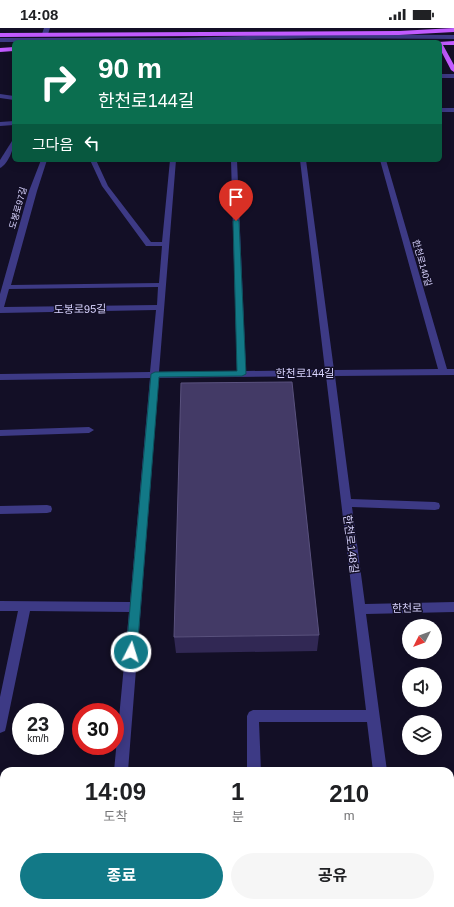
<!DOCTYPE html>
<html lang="ko">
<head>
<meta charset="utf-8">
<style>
	body { margin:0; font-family:Helvetica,"Noto Sans KR",sans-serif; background:#f6f6f6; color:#202124; height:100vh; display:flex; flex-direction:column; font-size:15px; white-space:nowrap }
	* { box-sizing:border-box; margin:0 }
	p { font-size:13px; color:#757577 }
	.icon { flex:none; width:22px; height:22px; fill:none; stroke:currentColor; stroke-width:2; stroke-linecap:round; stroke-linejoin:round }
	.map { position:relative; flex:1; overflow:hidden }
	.side { position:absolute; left:0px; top:739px; width:454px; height:140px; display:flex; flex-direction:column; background:#fff; border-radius:12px 12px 0 0; box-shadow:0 2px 10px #0003 }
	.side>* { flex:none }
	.top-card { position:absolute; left:12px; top:12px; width:430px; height:122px; border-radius:6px; box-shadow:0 2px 10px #0003; background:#0b6e4f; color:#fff; overflow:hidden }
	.needle { width:26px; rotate:228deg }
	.controls { position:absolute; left:402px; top:591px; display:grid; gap:8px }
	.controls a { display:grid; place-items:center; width:40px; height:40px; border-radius:50%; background:#fff; box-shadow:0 2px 10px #0003; font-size:20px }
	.speed { position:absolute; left:12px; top:675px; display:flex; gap:8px; font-size:20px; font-weight:700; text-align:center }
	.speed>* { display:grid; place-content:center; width:52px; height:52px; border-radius:50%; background:#fff; box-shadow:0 2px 10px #0003; line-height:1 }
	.speed small { font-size:10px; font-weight:400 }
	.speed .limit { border:6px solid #d22; background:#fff; color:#111 }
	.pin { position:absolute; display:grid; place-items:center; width:34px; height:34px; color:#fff; margin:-41px -17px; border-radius:50% 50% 50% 0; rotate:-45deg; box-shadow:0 0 4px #0007 }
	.pin .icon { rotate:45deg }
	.me { position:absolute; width:44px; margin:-22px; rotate:5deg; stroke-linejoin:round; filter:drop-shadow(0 0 3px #0008) }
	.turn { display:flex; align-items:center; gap:14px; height:84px; padding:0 20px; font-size:18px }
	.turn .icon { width:52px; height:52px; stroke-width:2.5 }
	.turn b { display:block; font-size:28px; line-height:34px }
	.then { display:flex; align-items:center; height:38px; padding:0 20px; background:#0003; gap:8px; font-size:15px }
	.eta { display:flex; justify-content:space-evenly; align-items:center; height:68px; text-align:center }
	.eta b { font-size:24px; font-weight:700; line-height:28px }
	.action { display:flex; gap:8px; margin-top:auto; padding:8px 20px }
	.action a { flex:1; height:46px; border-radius:24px; background:#127987; color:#fff; font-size:16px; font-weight:700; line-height:46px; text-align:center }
	.action a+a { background:#f6f6f6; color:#202124 }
	.status { display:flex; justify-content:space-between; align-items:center; height:28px; padding:0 20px; background:#fff; direction:ltr }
	.status svg { height:11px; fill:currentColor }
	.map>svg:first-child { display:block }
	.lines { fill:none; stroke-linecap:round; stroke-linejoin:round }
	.minor { fill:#3d3a85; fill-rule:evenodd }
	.major { fill:#c25bff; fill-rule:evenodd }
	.wall { fill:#312854 }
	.building { fill:#433a66; stroke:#5a527e }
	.route { fill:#127987; stroke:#0c4f58 }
	.labels { text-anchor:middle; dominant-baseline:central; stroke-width:3; stroke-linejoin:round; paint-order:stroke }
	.far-street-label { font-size:9px; fill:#d9d4ff; stroke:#130f26 }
	.street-label { font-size:11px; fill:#d9d4ff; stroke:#130f26 }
</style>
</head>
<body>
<div class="status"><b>14:08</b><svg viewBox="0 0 49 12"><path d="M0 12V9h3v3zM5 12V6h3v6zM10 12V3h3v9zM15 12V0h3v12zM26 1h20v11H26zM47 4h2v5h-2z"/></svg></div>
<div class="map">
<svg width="454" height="879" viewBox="0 0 454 879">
	<rect width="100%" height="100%" fill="#130f26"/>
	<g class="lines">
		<g class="minor">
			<path d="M44 0H50L48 6 45 8 42 6Z"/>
			<path d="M313 6 454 7V11L313 10 179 14H0V10H179Z"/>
			<rect x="440" y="46" width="14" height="4"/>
			<path d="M0 66 14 68V72L0 70Z"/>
			<rect x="440" y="80" width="14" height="4"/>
			<path d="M14 93V97L0 98V94Z"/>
			<path d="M14 112C14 121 8 136 0 140V132L12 113Z"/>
			<path d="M41 132H47L37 163 11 257 159 255 162 218H146L102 158 90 132H96L108 158 151 214H162L170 132H176L159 344 237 343 231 132H237L246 343 325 342 300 132H306L334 342 438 341 380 132H386L447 341H454V347L335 348 351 471 435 474 439 475 440 478 439 481 435 482 352 479 365 576 454 574V584L366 586 387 743H373L367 694H259L261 743H247V688L249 684 253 682H366L326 348 159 350 128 743H114L129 584 30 583 6 699 5 703 0 705V669L18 583H0V573L130 574 150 350 0 352V346L150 344 156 282 0 285V266L29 163ZM158 259 157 277 4 279 9 261Z"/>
			<path d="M89 399 94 402 89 405 0 408V402Z"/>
			<path d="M47 477 51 478 52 481 51 484 47 485 0 486V478Z"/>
			<path d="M103 875H117L116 879H102Z"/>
			<rect x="249" y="875" width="14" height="4"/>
			<path d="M390 875H404L405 879H391Z"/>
		</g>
		<g class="major">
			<path d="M454 0V4L399 7 0 9V5L399 3Z"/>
			<path d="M454 13V17H443L454 37V44L451 42 440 21V14H438Z"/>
			<path d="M14 19V23L0 24V20Z"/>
		</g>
	</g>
	<path class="wall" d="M319 607 317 623 176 625 174 609Z"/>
	<path class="building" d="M292 354 319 607 174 609 181 355Z"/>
	<path class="route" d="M236 191 239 193 246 346 242 348 159 349 137 624 135 627 131 628 127 627 126 624 151 346 155 344 237 343 233 193Z"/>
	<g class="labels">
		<g class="far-street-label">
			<text transform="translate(18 180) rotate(-74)">도봉로97길</text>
			<text transform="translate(422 235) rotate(74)">한천로140길</text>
		</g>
		<g class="street-label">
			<text transform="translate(80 281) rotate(-1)">도봉로95길</text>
			<text x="305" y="345">한천로144길</text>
			<text transform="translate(351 516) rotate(83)">한천로148길</text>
			<text transform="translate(407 580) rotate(-1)">한천로</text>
		</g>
	</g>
</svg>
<div class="controls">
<a><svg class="needle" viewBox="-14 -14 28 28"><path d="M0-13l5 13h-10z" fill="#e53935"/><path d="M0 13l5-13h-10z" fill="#757577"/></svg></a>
<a><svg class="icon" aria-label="sound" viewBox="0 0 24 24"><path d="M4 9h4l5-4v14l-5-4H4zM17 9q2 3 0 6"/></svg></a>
<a><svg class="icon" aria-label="layers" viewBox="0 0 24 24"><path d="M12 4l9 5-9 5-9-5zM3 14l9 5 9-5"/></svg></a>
</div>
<div class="speed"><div>23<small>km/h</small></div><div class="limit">30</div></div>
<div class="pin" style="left:236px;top:193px;background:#d93025"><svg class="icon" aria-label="arrive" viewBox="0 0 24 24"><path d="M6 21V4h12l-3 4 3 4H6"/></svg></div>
<svg class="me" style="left:131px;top:624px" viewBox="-20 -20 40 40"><circle r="17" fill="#127987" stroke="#fff" stroke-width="3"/><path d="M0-11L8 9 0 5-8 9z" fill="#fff"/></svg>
<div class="top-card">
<div class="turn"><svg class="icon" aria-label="right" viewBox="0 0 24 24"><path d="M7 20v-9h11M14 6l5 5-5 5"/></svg><div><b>90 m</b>한천로144길</div></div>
<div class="then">그다음<svg class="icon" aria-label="left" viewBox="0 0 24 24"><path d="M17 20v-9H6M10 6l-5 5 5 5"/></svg></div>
</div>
<section class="side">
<div class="eta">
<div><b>14:09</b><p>도착</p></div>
<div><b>1</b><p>분</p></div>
<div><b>210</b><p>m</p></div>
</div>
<div class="action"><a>종료</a><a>공유</a></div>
</section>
</div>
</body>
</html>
